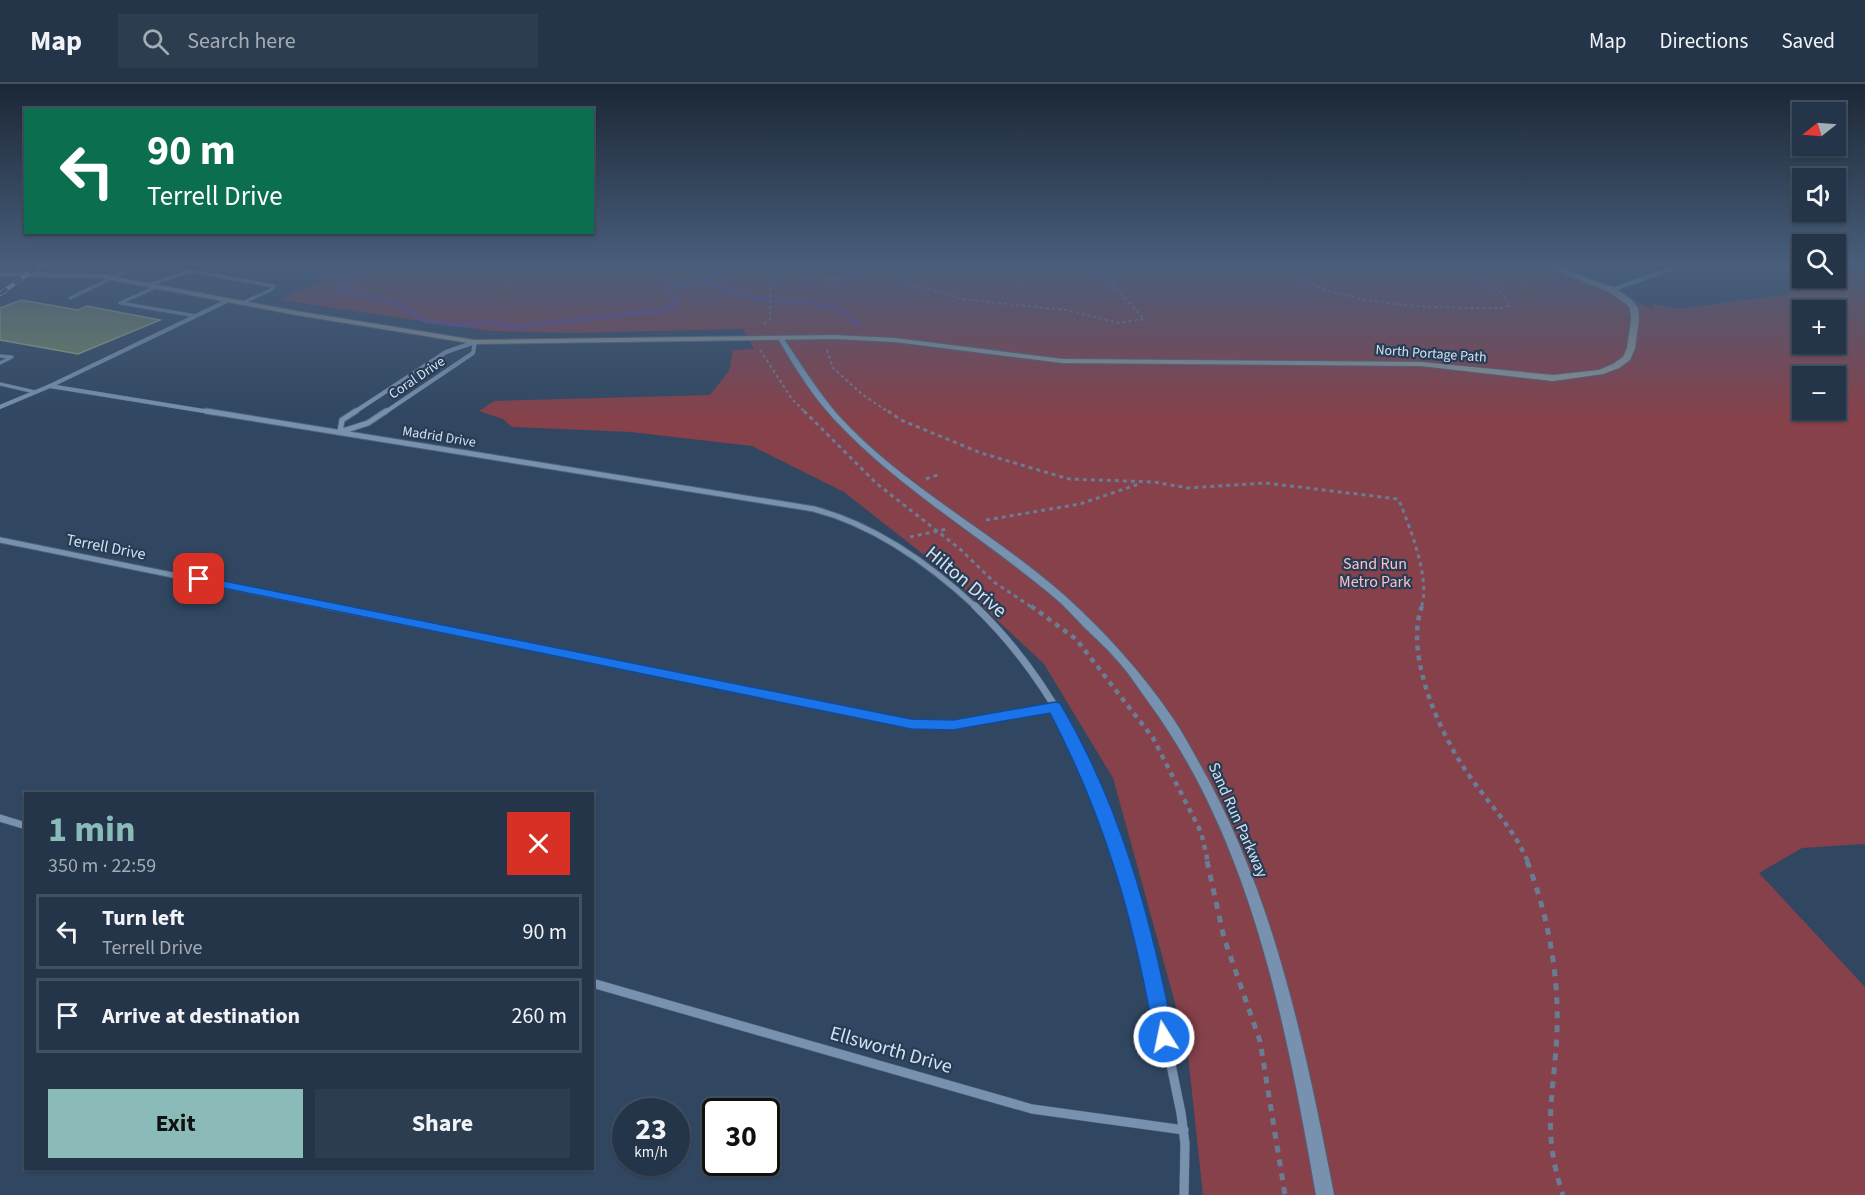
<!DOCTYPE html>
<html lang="en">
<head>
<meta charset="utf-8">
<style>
	body { margin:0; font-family:"Source Sans 3",sans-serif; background:#2d3d50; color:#f1f3f6; height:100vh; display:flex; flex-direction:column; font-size:22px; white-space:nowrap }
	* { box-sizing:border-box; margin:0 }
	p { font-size:20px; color:#a3abb4 }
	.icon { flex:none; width:33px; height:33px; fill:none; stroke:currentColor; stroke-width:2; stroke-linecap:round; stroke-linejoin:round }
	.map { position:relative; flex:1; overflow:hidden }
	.panel { position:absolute; left:24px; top:708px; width:570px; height:378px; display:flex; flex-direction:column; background:#253549; border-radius:0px; box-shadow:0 2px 4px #0004,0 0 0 2px #425061 }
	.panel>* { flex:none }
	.top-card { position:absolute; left:24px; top:24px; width:570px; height:126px; border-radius:0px; box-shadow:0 2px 4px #0004,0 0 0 2px #425061; background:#0b6e4f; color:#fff; overflow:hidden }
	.needle { width:39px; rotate:253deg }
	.tools { position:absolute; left:1792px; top:18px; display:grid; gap:12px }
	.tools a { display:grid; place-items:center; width:54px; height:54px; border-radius:0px; background:#253549; box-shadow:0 2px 4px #0004,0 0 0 2px #425061; font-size:30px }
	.speed { position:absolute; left:612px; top:1014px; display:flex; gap:12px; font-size:30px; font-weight:700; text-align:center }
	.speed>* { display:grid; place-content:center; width:78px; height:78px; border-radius:50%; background:#253549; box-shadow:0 2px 4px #0004,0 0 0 2px #425061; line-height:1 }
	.speed small { font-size:15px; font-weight:400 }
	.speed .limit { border:3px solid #111; border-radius:9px; background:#fff; color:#111 }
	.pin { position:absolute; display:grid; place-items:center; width:51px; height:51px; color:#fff; margin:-26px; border-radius:12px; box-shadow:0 3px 9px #0006 }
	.me { position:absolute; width:66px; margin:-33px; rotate:350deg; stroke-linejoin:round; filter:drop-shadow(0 0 4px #0008) }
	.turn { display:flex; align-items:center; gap:21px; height:126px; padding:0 24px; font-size:27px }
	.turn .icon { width:78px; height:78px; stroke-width:2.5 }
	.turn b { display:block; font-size:42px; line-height:51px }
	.round { display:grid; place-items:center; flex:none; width:63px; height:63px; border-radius:0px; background:#2d3d50 }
	.head { display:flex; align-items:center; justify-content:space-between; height:102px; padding:0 24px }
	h1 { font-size:36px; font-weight:700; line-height:45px; color:#8bbbb9 }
	.cta { display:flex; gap:12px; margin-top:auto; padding:12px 24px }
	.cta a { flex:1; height:69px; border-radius:0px; background:#8bbbb9; color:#111; font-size:24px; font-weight:700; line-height:69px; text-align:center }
	.cta a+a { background:#2d3d50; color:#f1f3f6 }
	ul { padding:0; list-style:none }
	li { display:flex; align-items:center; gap:18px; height:75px; margin:0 12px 9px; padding:0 12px; border:3px solid #425061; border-radius:0px }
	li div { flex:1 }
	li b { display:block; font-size:22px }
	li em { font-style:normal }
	header { display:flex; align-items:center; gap:36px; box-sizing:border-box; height:84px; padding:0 30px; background:#253549; border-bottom:2px solid #425061 }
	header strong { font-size:28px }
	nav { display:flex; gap:33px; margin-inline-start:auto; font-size:21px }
	.search { width:420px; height:54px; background:#2d3d50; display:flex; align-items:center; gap:15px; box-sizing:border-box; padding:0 21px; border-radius:0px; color:#a3abb4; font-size:22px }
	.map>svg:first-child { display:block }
	.green { fill:#86414a; fill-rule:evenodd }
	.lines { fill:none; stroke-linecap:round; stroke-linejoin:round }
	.stream { stroke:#70448c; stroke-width:4.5 }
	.building { fill:#708363; stroke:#93a786; stroke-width:1.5 }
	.service-casing { stroke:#506379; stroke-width:4 }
	.minor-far3-casing { stroke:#506379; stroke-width:4.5 }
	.minor-far2-casing { stroke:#506379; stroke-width:7 }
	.minor-far1-casing { stroke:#506379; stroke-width:8 }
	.minor-casing { stroke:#506379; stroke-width:10 }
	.tertiary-casing { stroke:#506379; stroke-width:2 }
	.secondary-casing { stroke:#506379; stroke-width:2 }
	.path-far3 { stroke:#697c93; stroke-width:2; stroke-dasharray:3 3; stroke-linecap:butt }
	.path-far2 { stroke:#697c93; stroke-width:3; stroke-dasharray:4 4; stroke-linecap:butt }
	.path-far1 { stroke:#697c93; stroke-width:4.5; stroke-dasharray:5 5; stroke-linecap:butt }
	.path { stroke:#697c93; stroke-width:5; stroke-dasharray:7 7; stroke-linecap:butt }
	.service { stroke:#7891ae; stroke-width:3 }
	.minor-far3 { stroke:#7891ae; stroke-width:4 }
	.minor-far2 { stroke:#7891ae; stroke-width:5 }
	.minor-far1 { stroke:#7891ae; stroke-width:7 }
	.minor { stroke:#7891ae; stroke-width:9 }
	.tertiary { fill:#7891ae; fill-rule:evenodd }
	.secondary { fill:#8e9294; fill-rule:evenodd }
	.rail-casing { stroke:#b7c6d8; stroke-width:4.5 }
	.rail { stroke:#273d56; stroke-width:3; stroke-dasharray:9; stroke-linecap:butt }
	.route { fill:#1a73e8; stroke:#114b97; stroke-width:1.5 }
	.labels { text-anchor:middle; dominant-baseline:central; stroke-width:4.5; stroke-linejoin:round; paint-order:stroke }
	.far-street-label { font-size:14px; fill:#d3e1f1; stroke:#273d56 }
	.street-label { font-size:16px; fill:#d3e1f1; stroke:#273d56 }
	.park-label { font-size:16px; fill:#fdc0c5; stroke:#273d56 }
	.near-street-label { font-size:20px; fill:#d3e1f1; stroke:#273d56 }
</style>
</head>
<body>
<header>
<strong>Map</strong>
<div class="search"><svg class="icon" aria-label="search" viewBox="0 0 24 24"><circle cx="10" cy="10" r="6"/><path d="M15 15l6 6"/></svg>Search here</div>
<nav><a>Map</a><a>Directions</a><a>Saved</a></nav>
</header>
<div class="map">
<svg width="1865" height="1111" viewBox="0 0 1865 1111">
	<rect width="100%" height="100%" fill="#314761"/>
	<path class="green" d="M357 179H1541L1654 225V220L1678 225 1782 211 1804 202 1806 194H1836V184L1842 183V179H1865V760L1802 764 1759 789 1865 903V1111H1203L1187 962 1113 694 1044 580 947 489 844 408 752 362 631 348 512 343 503 335 479 327 494 317 710 311 729 287 733 266 754 265 743 245 572 249 490 247 279 216ZM1803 226H1836V260H1803ZM1803 292H1836V326H1803Z"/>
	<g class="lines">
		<g class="stream">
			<path d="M322 193 356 192 339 205 397 220 426 237 461 241 494 239 514 243 664 226 677 220 670 209 672 202 704 197 734 179"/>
			<path d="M704 197 751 214 811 219 842 226 858 242"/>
		</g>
	</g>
	<path class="building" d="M21 216 78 226 87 222 160 236 78 270 0 256V224Z"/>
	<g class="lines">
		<defs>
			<g id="service">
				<path d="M151 200 191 187 274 202 271 206 242 219"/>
				<path d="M158 202 120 219 196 232"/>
				<path d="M70 214 140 181 119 179"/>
				<path d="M0 272 12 273 0 279"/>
				<path d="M0 300 35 308"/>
			</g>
			<g id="minor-far3">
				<path d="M1612 206 1686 179"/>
				<path d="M50 302 216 329"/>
				<path d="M0 323 50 302 229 216"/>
				<path d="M353 329 446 268 475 258 473 269 384 329"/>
			</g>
			<g id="minor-far2">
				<path d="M206 327 814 425C875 441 931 481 977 524"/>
				<path d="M356 327 342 336 340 348 368 339 386 327"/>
				<path d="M0 456 335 524"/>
			</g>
			<g id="minor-far1">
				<path d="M327 522 911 640 953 641 1055 623"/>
				<path d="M975 522C1046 590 1096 685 1123 778"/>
				<path d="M0 734 26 742"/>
			</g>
			<g id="minor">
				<path d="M1123 777 1150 879 1181 1029 1185 1060 1184 1111"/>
				<path d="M592 899 1032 1025 1184 1046"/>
			</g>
			<path id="tertiary" d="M778 252H782C800 279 816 305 837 330 903 403 992 447 1065 512 1106 549 1143 590 1174 636 1183 649 1190 663 1198 677 1274 810 1305 962 1334 1111H1316C1286 941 1252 758 1147 616 1137 602 1127 586 1115 574 1106 563 1095 554 1085 544 1075 534 1066 523 1055 514 983 453 899 405 834 335 811 310 794 282 777 253Z"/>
			<g id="secondary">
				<path d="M48 179H58L33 188 30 186Z"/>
				<path d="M1538 179H1547L1615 204 1632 216 1638 224 1639 236 1635 264 1630 276 1619 284 1603 290 1553 297 1421 282 1063 279 895 258 835 255 475 260 296 231 101 194 0 192V188L101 190 296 227 475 256 835 251 895 254 1063 275 1421 278 1553 291 1599 286 1613 280 1623 273 1627 264 1631 236 1630 224 1626 220 1609 208Z"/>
			</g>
		</defs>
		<use href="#service" class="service-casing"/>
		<use href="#minor-far3" class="minor-far3-casing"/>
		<use href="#minor-far2" class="minor-far2-casing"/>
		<use href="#minor-far1" class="minor-far1-casing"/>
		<use href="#minor" class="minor-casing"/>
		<use href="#tertiary" class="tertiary-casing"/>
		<use href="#secondary" class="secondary-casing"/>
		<g class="path-far3">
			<path d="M890 179 909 200 963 215 1066 226 1119 239 1144 235 1109 197 1070 179"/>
			<path d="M1268 179C1288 187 1307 199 1327 206 1383 224 1444 224 1502 224L1510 221C1493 192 1461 187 1431 179"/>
			<path d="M771 189C811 190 840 208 875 179"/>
			<path d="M764 240 770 235 771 179"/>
			<path d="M760 266 792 315 806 329"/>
			<path d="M827 266 833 284 863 311 890 329"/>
		</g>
		<g class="path-far2">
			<path d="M804 327 876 399 960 465 994 498 1033 524"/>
			<path d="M888 327 901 336 981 369 1069 395 1154 398 1188 404 1266 399 1398 415 1401 421C1411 447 1431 497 1421 524"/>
			<path d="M926 395 940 390"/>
			<path d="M986 436 1080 420 1139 400"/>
			<path d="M910 453 947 445"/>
		</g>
		<g class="path-far1">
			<path d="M1031 522 1076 555 1153 654 1201 748 1208 778"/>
			<path d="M1422 522C1404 570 1439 647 1466 687 1487 718 1513 743 1528 778"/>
		</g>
		<g class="path">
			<path d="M1207 777 1224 854 1260 957 1285 1111"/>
			<path d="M1527 777C1548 831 1559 890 1557 948 1554 1013 1541 1045 1563 1111"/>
		</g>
		<use href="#service" class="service"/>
		<use href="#minor-far3" class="minor-far3"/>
		<use href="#minor-far2" class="minor-far2"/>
		<use href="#minor-far1" class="minor-far1"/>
		<use href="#minor" class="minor"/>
		<use href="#tertiary" class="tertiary"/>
		<use href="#secondary" class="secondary"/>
		<defs>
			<path id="rail" d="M0 210 43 179"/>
		</defs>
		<use href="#rail" class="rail-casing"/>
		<use href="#rail" class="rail"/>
	</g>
	<linearGradient id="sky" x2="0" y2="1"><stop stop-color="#1b2735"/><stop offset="0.54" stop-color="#485e7b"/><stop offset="1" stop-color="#485e7b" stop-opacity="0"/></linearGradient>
	<rect width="1865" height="334" fill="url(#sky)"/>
	<path class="route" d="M199 492 911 635 953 636 1055 618 1060 619C1121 722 1152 837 1174 953L1172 959 1164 962 1157 959 1154 953C1134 835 1105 735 1050 629L953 646 911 645 194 498 192 495Z"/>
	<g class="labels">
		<g class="far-street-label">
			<text transform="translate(1431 270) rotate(4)">North Portage Path</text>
			<text transform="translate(417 294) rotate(-34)">Coral Drive</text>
			<text transform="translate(439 353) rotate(9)">Madrid Drive</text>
		</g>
		<g class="street-label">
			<text transform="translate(106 463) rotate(11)">Terrell Drive</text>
			<text transform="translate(1238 736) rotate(66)">Sand Run Parkway</text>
		</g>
		<g class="park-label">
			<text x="1375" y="480">Sand Run<tspan x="1375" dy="18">Metro Park</tspan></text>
		</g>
		<g class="near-street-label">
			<text transform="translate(966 498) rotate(40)">Hilton Drive</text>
			<text transform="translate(891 966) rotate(16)">Ellsworth Drive</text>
		</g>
	</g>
</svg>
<div class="tools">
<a><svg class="needle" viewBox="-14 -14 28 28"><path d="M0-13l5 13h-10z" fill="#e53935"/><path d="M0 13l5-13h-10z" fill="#a3abb4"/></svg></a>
<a><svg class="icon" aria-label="sound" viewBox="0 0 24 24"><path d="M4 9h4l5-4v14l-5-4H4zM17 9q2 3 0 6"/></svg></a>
<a><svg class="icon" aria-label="search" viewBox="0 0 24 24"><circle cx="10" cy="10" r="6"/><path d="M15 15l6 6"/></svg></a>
<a>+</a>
<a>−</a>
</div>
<div class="speed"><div>23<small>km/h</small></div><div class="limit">30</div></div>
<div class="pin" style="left:199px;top:495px;background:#d93025"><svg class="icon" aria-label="arrive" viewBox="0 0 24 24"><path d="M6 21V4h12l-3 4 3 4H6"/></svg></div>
<svg class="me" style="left:1164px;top:953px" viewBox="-20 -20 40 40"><circle r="17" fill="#1a73e8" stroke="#fff" stroke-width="3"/><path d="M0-11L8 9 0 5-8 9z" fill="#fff"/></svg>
<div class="top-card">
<div class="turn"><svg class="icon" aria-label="left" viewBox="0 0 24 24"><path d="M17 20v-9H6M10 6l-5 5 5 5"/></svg><div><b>90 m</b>Terrell Drive</div></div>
</div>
<section class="panel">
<div class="head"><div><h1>1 min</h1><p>350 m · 22:59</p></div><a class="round" style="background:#d93025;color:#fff"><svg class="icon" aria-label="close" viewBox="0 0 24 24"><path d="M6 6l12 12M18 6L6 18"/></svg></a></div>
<ul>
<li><svg class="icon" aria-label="left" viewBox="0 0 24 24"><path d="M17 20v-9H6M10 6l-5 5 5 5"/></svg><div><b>Turn left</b><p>Terrell Drive</p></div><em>90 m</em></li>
<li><svg class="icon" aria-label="arrive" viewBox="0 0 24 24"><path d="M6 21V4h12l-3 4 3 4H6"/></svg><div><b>Arrive at destination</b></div><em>260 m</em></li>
</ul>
<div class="cta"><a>Exit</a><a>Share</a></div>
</section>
</div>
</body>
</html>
